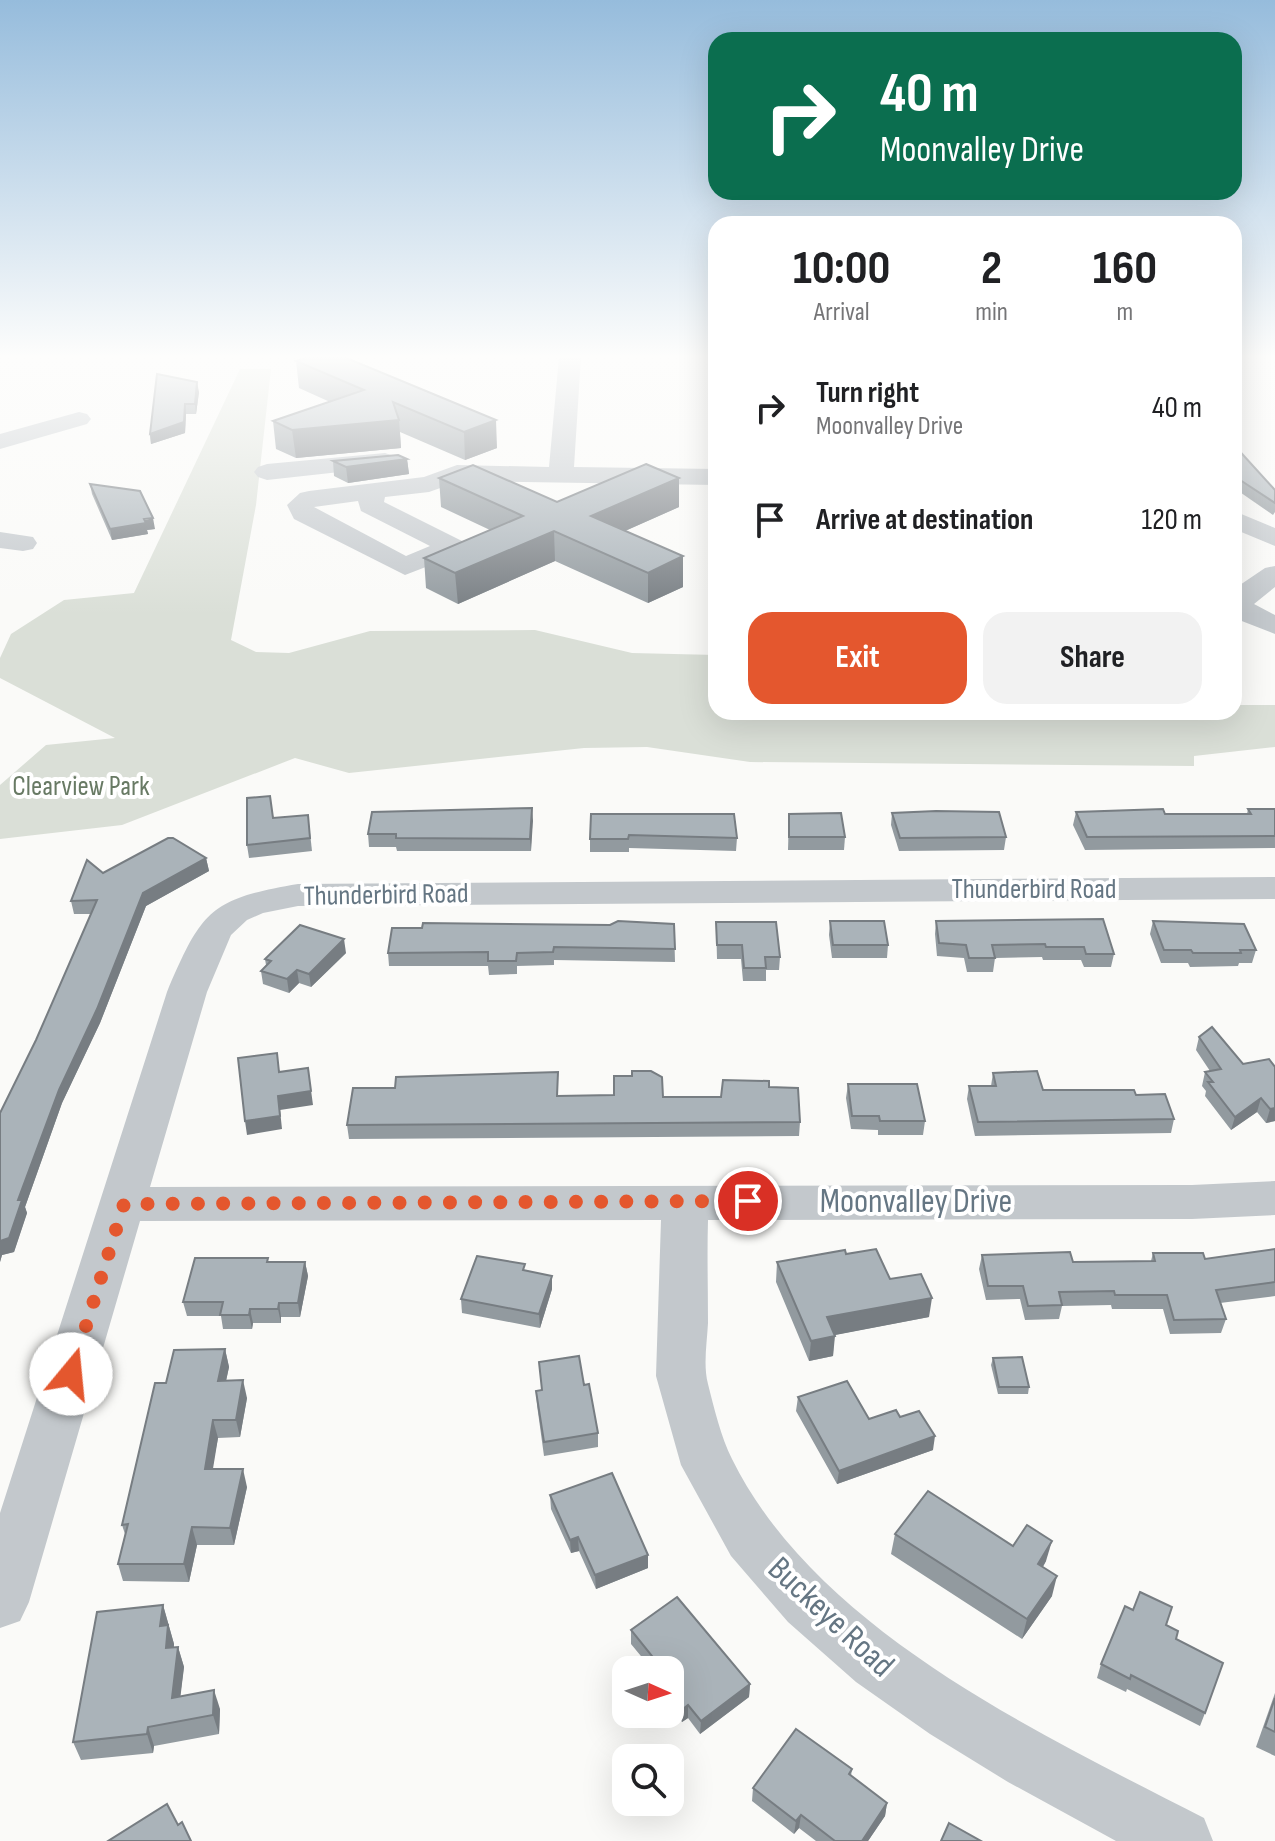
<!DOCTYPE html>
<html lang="en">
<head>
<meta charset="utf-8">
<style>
	body { margin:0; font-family:"Sofia Sans Condensed",sans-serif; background:#f2f2f2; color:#202124; height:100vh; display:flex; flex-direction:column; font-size:30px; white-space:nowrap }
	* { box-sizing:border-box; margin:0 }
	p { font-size:26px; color:#757577 }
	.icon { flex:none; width:44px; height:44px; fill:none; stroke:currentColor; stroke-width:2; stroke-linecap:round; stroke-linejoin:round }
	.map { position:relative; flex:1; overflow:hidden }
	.sheet { position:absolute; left:708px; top:216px; width:534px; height:504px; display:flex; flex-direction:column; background:#fff; border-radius:24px; box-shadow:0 8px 32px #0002 }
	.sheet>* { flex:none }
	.hud { position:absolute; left:708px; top:32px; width:534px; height:168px; border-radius:24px; box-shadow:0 8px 32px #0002; background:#0b6e4f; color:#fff; overflow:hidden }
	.needle { width:52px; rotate:93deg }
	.buttons { position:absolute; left:612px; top:1656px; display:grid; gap:16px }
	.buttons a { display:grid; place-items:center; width:72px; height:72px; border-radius:16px; background:#fff; box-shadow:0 8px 32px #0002; font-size:40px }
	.pin { position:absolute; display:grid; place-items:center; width:68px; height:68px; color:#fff; margin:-34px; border:4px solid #fff; border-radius:50%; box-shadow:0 2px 8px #0007 }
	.me { position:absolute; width:88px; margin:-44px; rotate:17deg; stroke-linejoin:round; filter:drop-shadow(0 0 6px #0008) }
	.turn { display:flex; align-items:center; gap:28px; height:168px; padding:0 40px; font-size:36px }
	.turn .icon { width:104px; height:104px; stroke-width:2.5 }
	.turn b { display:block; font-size:56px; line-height:68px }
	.eta { display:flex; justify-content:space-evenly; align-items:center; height:136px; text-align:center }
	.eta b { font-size:48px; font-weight:700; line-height:56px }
	.primary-button { display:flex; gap:16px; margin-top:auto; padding:16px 40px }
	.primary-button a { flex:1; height:92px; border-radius:24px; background:#e4572e; color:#fff; font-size:32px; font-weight:700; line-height:92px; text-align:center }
	.primary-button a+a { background:#f2f2f2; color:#202124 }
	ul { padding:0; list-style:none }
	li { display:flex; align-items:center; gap:24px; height:112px; padding:0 40px }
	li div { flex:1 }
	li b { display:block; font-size:30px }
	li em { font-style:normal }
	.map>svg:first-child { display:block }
	.green { fill:#dadfd7 }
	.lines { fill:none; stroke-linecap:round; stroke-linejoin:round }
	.minor { fill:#c3c8cc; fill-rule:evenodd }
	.wall { fill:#929a9f }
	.shaded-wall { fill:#777d82 }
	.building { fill:#aab3b9; stroke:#777d82; stroke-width:2 }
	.route { stroke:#e4572e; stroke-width:14; stroke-dasharray:0 25.2 }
	.labels { text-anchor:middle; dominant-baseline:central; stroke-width:8; stroke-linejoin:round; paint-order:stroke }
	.park-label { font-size:28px; fill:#687a64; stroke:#fff }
	.street-label { font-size:28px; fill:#657683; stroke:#fff }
	.near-street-label { font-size:34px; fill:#657683; stroke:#fff }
</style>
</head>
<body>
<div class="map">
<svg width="1275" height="1841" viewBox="0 0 1275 1841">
	<rect width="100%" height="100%" fill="#fafaf8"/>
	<path class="green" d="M240 369H271L256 505 231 640 256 652 289 653 370 631 535 630 632 653 716 655V712L1183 714 1234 712V705H1275V747L1194 756V766L750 762 647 747 584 748 349 773 295 758 122 825 0 839V785L46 745 115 738 0 678V658L11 634 64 600 134 593Z"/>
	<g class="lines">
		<g class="minor">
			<path d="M559 357H581L574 467 716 469V485L460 481 429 492 385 497 384 502 462 541 466 547 462 553 405 575 294 519 287 505 300 493 309 491 424 477 457 465 549 467ZM358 501 361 511 430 546 406 556 314 507Z"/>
			<path d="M79 412 87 414 91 419 87 424 0 449V434Z"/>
			<path d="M385 453 394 456 398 461 394 466 267 480 258 477 254 472 258 467 267 464Z"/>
			<path d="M1234 511 1275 528V546L1234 529Z"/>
			<path d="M0 532 33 537 37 543 33 549 23 551 0 548Z"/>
			<path d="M1275 566V587L1254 604 1275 615V634L1234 618V589L1265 568Z"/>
			<path d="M1275 877V899L298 906 263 913 247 920 231 935 207 992 150 1187 1192 1185 1275 1181V1215L1192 1219 708 1220C707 1254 708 1289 708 1323 707 1343 703 1365 708 1384 714 1408 721 1437 732 1459 817 1631 1041 1734 1204 1818L1213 1841H1116L1008 1782 930 1734 856 1682 788 1622 731 1556 681 1465 656 1376 661 1220 140 1221 29 1602 20 1621 0 1628V1513L167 992C202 911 209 899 298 884Z"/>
		</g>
	</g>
	<g class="wall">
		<path d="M309 357 497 448 465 460 400 432 401 448 296 458 276 449 273 421 330 402 299 388 296 361Z"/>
		<path d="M199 392 196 414H186L185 433 151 444 150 434Z"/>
		<path d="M1234 445 1275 503V512L1273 515 1234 488Z"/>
		<path d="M407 459 409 474 348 483 334 476 333 461Z"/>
		<path d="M439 478 557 502 679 507 625 531 683 587 648 603 555 561 458 604 426 588 424 558 490 530 441 507Z"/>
		<path d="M90 484 155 529 147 530 148 534 112 540 92 494Z"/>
		<path d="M532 808 531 851H397L396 847H369L368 834Z"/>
		<path d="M1248 809H1275V848L1085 850 1073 825 1076 812 1165 814H1247Z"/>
		<path d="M892 813 1006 837 1004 850 899 851 891 825Z"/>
		<path d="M734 814 737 838 736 851 629 848V852H590V839Z"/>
		<path d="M789 814 845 837 844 850H788Z"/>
		<path d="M308 815 312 851 249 858 247 845 273 818Z"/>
		<path d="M206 858 209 871 146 906 100 1023 62 1103 25 1207 27 1213 14 1252 2 1255 0 1262V1113L36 1040 91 914H74L71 901 103 873Z"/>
		<path d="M1103 919 1114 954 1111 967H1084L1081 960H1043L1042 957 995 958 993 972H967L964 958 937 956 935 934 936 921Z"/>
		<path d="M1153 921 1256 950 1252 963H1239L1238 966 1190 967 1188 963H1161L1150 934Z"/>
		<path d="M716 922 780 957 779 970H766V981H743L741 959H717Z"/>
		<path d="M830 922 888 945 887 958H832L829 935Z"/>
		<path d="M674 924 675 962 554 960V965L517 966V974L489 975 488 966H389L388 953 610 925Z"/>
		<path d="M346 953 311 987 299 983 289 993 263 984 261 971 266 965 265 959Z"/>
		<path d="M1199 1037 1243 1064 1275 1067V1121L1266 1123 1257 1112 1231 1130 1205 1096 1206 1091 1202 1086 1205 1072 1210 1071 1196 1050Z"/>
		<path d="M993 1073 1043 1090 1136 1095 1174 1119 1171 1133 975 1136 967 1099 969 1086H991Z"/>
		<path d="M848 1084 925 1121 923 1135H878V1130L851 1129 846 1098Z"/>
		<path d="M769 1087 800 1122 799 1136 349 1139 347 1125 558 1096 663 1097H721Z"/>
		<path d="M1275 1249V1296L1220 1303 1226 1319 1221 1333 1170 1334 1163 1309H1112L1111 1305 1062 1306 1059 1319 1025 1320 1020 1299 986 1300 979 1269 982 1255 1073 1262 1151 1261 1153 1253 1205 1259Z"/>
		<path d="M846 1254 890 1279 929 1317 834 1335 833 1356 809 1361 776 1282 777 1262Z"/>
		<path d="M268 1262H305L308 1276 300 1317H281V1323H253L252 1329H223L221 1316H187L183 1302Z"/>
		<path d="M525 1271 552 1276V1289L540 1328 462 1313 461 1299Z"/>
		<path d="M225 1349 229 1367 226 1381 247 1398 240 1437 218 1438 212 1469 247 1487 234 1545H197L189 1582 123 1581 118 1564 125 1534 122 1525 166 1383Z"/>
		<path d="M993 1358 1029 1387 1028 1394H998L991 1365Z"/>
		<path d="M539 1362 584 1385 598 1433V1447L544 1456 537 1405 536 1391 542 1390Z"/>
		<path d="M798 1397 869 1419 900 1417 933 1450 837 1484 796 1411Z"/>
		<path d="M550 1495 648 1568 596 1589 579 1551 571 1553 551 1509Z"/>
		<path d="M895 1534 1013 1546 1046 1561 1043 1567 1052 1596 1022 1639 891 1554Z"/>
		<path d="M163 1605 174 1644V1648L178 1647 184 1667 180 1696 220 1709 219 1734 154 1746 153 1753 81 1760 73 1742Z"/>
		<path d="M1166 1625 1176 1639 1205 1713 1200 1726 1127 1689 1126 1692 1097 1678 1101 1664Z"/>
		<path d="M631 1630 750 1684 749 1697 700 1734 688 1718 682 1722 670 1707V1670L645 1661 631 1644Z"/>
		<path d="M1275 1693V1756L1256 1747Z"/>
		<path d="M852 1769 851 1776 887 1803 885 1816 868 1841H816L799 1828 794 1834 752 1801 753 1788Z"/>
	</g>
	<g class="shaded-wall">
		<path d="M197 382 199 392 196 414 195 404Z"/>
		<path d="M185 404 186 414 185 433 151 444 150 434Z"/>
		<path d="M399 420 401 448 296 458 292 430Z"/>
		<path d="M496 420 497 448 465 460 464 432Z"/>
		<path d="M407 459 409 474 348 483 346 467Z"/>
		<path d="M679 478V507L591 546V516Z"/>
		<path d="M153 518 155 529 147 530 148 534 112 540 110 529Z"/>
		<path d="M554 531 555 561 458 604 455 573Z"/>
		<path d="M683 556V587L648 603V573Z"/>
		<path d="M532 808 533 821 531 851 530 839Z"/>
		<path d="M206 858 209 871 146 906 100 1023 62 1103 25 1207 27 1213 14 1252 2 1255 0 1262V1241L59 1090 143 893Z"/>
		<path d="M344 939 346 953 311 987 309 974Z"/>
		<path d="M297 970 299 983 289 993 287 979Z"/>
		<path d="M308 1068 313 1105 280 1110 282 1129 247 1135 245 1121 278 1096Z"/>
		<path d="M1261 1098 1257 1112 1231 1130 1235 1117Z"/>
		<path d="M1275 1108V1121L1266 1123 1270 1109Z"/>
		<path d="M305 1262 308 1276 300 1317 298 1303Z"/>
		<path d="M552 1276V1289L540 1328 539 1314Z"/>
		<path d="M932 1298 929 1317 825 1337 827 1317Z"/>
		<path d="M279 1303 281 1317V1323L278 1309Z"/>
		<path d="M250 1309 253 1323 252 1329 249 1315Z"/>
		<path d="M835 1336 833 1356 809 1361 811 1341Z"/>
		<path d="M225 1349 229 1367 222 1399 218 1381Z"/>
		<path d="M243 1380 247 1398 240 1437 236 1420Z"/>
		<path d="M213 1420 218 1438 210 1487 205 1469Z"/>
		<path d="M935 1436 933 1450 837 1484 839 1471Z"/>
		<path d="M243 1469 247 1487 234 1545 230 1528Z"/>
		<path d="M192 1527 197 1545 189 1582 184 1564Z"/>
		<path d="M578 1537 579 1551 571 1553 570 1540Z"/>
		<path d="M1052 1541 1046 1561 1032 1584 1038 1564Z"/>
		<path d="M648 1555V1568L596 1589 595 1575Z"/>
		<path d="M1057 1576 1052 1596 1022 1639 1027 1619Z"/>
		<path d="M163 1605 174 1644 172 1668 160 1626Z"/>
		<path d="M178 1647 184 1667 178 1717 172 1698Z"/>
		<path d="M750 1684 749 1697 700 1734 701 1721Z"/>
		<path d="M214 1690 220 1709 219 1734 213 1715Z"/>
		<path d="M688 1705V1718L682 1722 683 1709Z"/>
		<path d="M148 1727 154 1746 153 1753 147 1734Z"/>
		<path d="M887 1803 885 1816 868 1841H862Z"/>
		<path d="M801 1815 799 1828 794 1834 796 1821Z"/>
	</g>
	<g class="building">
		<path d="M309 357H344L496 420 464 432 393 402 399 420 292 430 273 421 364 390 296 361Z"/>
		<path d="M157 374 197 382 195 404H185L184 422 150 434Z"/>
		<path d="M1234 445 1275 490V503L1234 476Z"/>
		<path d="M398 455 407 459 346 467 333 461Z"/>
		<path d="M646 464 679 478 591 516 683 556 648 573 554 531 455 573 424 558 523 516 439 478 473 465 557 502Z"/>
		<path d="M90 484 140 491 153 518 144 519 146 523 110 529Z"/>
		<path d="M270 796 273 818 308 815 310 838 247 845V798Z"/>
		<path d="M532 808 530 839 396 838V834H368L372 812Z"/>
		<path d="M1163 809 1165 814H1251L1248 809H1275V836L1087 837 1076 812Z"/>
		<path d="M936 811 999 812 1006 837 900 838 892 813Z"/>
		<path d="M841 813 845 837H789V814Z"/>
		<path d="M591 814H734L737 838 629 835 628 839H590Z"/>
		<path d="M168 838H173L206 858 143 893 97 1009 59 1090 18 1200H22L9 1238 0 1241V1113L36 1040 97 900 71 901 87 860 103 873Z"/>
		<path d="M1103 919 1114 954H1086L1084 947H1046L1045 944 992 945 995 958H969L966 945 939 943 936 921Z"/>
		<path d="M618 921 674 924 675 949 554 947 553 952 517 953 516 961H488V952L388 953 392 928H422L423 923 610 925Z"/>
		<path d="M830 921H884L888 945H833Z"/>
		<path d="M1153 921 1244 924 1256 950H1240L1241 953H1193L1191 950H1164Z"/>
		<path d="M716 922H776L780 957H765L766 968H744L742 945H717Z"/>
		<path d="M300 925 344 939 309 974 297 970 287 979 261 971 271 961 265 959Z"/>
		<path d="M1212 1027 1243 1064 1269 1059 1275 1067V1108L1270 1109 1261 1098 1235 1117 1208 1082H1213L1205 1072 1221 1069 1199 1037Z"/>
		<path d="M277 1053 279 1072 308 1068 311 1091 278 1096 280 1116 245 1121 238 1058Z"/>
		<path d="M632 1071H651L662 1077 663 1097H721L723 1080 769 1081V1087L798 1088 800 1122 347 1125 353 1088H395L396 1077 558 1072 557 1096 614 1095V1076H632Z"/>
		<path d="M1037 1071 1043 1090H1134L1136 1095 1165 1094 1174 1119 978 1122 969 1086H996L993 1073Z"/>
		<path d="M848 1084H917L925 1121H880L879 1116H852Z"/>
		<path d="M876 1249 890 1279 921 1274 932 1298 827 1317 835 1336 811 1341 777 1262 845 1250 846 1254Z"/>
		<path d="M1275 1249V1282L1216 1290 1226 1319 1174 1320 1167 1295H1115L1114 1291 1059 1292 1062 1305 1028 1306 1023 1286H988L982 1255 1070 1252 1073 1262 1155 1261 1153 1253H1203L1205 1259Z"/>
		<path d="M477 1256 525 1264 523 1270 552 1276 539 1314 461 1299Z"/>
		<path d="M195 1258H268L267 1262H305L298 1303H279L278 1309H250L249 1315H220L223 1302H183Z"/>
		<path d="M225 1349 218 1381 243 1380 236 1420H213L205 1469H243L230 1528 192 1527 184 1564H118L128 1524 122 1525 155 1383H166L174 1350Z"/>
		<path d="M579 1356 584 1385 589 1384 598 1433 544 1442 536 1391 542 1390 539 1362Z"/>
		<path d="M1022 1357 1029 1387H999L993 1358Z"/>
		<path d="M847 1381 869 1419 896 1410 900 1417 919 1411 935 1436 839 1471 798 1397Z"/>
		<path d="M612 1473 648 1555 595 1575 578 1537 570 1540 550 1495Z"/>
		<path d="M928 1491 1013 1546 1027 1525 1052 1541 1038 1564 1057 1576 1027 1619 895 1534Z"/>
		<path d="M1140 1592 1172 1607 1166 1625 1178 1631 1176 1639 1223 1663 1205 1713 1131 1675 1130 1679 1101 1664 1125 1606 1133 1610Z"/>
		<path d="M677 1597 750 1684 701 1721 688 1705 683 1709 670 1693V1670H633L652 1656 631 1630Z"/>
		<path d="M163 1605 160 1626 168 1625 166 1648 178 1647 172 1698 214 1690 213 1715 148 1727 147 1734 73 1742 97 1612Z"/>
		<path d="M1275 1698V1732L1265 1727Z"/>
		<path d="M796 1729 852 1769 849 1774 887 1803 862 1841H835L801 1815 796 1821 753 1788Z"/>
		<path d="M167 1804 178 1825 182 1822 191 1841H108Z"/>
		<path d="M949 1823 981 1841H941Z"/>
	</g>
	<linearGradient id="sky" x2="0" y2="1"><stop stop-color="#96bcdc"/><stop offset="0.58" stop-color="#fdfdfc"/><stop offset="1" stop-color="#fdfdfc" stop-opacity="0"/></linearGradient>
	<rect width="1275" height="615" fill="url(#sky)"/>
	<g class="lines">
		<path class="route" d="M71 1374 124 1204 748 1201"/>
	</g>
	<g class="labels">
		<g class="park-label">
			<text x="81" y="786">Clearview Park</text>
		</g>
		<g class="street-label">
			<text x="1034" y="889">Thunderbird Road</text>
			<text transform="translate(386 895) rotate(-1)">Thunderbird Road</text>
		</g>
		<g class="near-street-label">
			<text x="916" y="1201">Moonvalley Drive</text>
			<text transform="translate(831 1617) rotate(43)">Buckeye Road</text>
		</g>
	</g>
</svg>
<div class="buttons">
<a><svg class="needle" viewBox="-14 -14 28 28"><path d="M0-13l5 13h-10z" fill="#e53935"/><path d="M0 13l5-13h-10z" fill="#757577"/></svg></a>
<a><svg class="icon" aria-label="search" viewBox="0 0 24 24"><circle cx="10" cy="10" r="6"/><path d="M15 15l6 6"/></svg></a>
</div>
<div class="pin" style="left:748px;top:1201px;background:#d93025"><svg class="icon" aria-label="arrive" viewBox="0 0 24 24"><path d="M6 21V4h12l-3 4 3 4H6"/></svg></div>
<svg class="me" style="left:71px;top:1374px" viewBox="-20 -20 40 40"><circle r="19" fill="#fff"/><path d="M0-13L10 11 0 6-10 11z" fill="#e4572e"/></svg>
<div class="hud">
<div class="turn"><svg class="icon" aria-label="right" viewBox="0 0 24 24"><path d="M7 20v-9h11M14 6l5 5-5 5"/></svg><div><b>40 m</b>Moonvalley Drive</div></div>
</div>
<section class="sheet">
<div class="eta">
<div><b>10:00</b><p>Arrival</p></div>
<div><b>2</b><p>min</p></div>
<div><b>160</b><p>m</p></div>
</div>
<ul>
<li><svg class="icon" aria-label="right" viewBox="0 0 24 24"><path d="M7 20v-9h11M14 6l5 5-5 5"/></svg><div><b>Turn right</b><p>Moonvalley Drive</p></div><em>40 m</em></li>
<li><svg class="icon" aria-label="arrive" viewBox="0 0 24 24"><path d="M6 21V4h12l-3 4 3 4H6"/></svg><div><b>Arrive at destination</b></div><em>120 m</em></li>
</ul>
<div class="primary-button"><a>Exit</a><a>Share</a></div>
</section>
</div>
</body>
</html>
